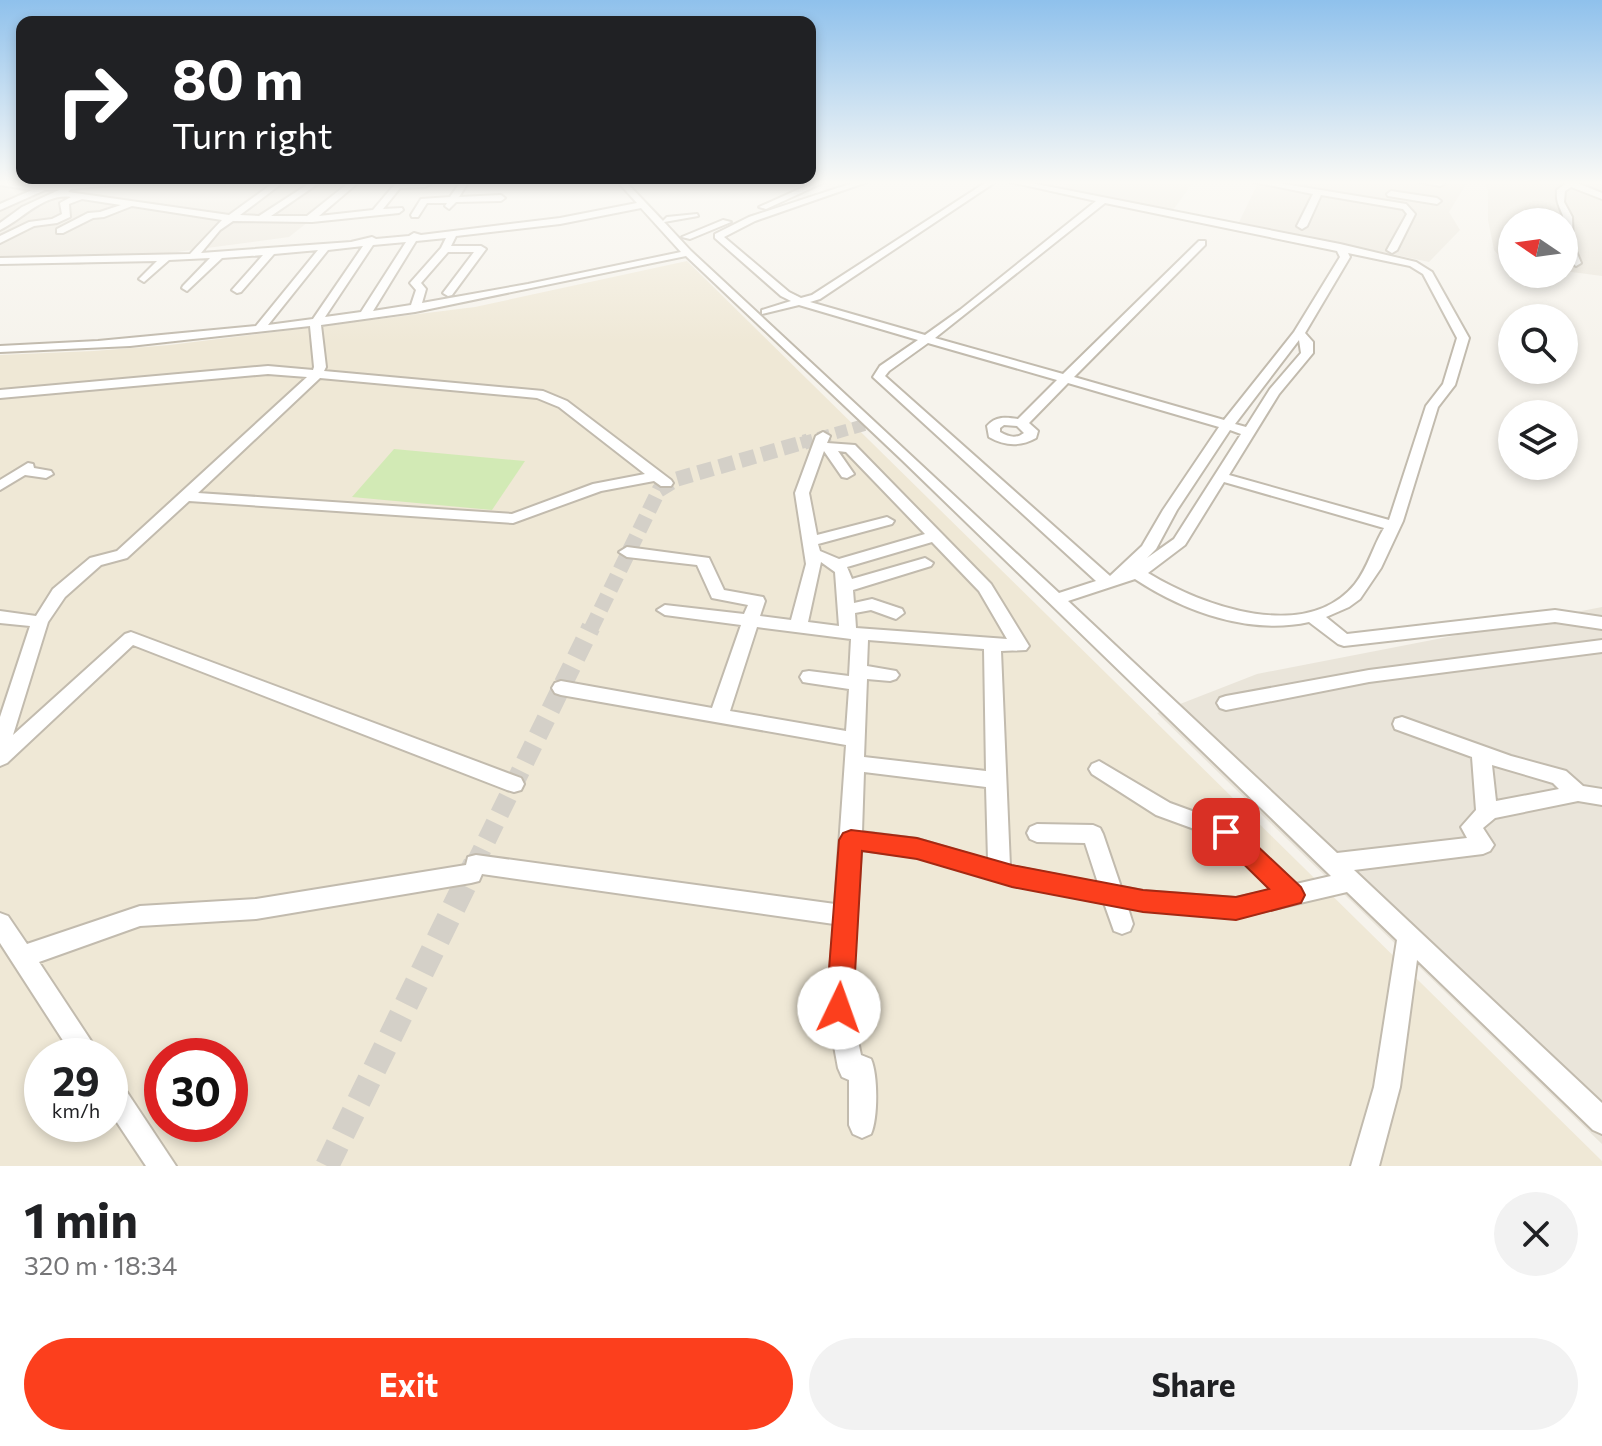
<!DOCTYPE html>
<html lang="en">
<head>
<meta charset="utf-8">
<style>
	body { margin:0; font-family:Commissioner,sans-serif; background:#f2f2f2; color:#202124; height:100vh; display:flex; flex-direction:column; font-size:30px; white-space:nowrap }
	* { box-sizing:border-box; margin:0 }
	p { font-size:26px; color:#757577 }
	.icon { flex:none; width:44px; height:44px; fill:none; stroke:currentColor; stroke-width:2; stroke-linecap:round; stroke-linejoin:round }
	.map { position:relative; height:1166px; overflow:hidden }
	.details { display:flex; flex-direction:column; background:#fff; flex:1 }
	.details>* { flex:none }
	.guide { position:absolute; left:16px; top:16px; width:800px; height:168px; border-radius:16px; box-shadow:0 4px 12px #0003; background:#202124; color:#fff; overflow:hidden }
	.needle { width:52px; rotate:283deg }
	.buttons { position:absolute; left:1498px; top:208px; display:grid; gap:16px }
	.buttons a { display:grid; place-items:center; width:80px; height:80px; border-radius:50%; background:#fff; box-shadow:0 4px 12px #0003; font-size:40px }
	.speed { position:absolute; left:24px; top:1038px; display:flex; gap:16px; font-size:40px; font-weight:700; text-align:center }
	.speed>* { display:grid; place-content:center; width:104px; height:104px; border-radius:50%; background:#fff; box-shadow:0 4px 12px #0003; line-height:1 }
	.speed small { font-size:20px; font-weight:400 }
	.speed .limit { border:12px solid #d22; background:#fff; color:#111 }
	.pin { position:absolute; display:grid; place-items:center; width:68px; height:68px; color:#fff; margin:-34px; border-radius:16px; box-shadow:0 4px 12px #0006 }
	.me { position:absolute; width:88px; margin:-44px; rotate:3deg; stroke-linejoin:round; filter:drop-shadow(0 0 6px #0008) }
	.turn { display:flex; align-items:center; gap:28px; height:168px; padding:0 24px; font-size:36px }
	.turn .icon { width:104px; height:104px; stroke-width:2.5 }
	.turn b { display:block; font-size:56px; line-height:68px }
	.round { display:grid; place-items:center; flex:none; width:84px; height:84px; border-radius:42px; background:#f2f2f2 }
	.overview { display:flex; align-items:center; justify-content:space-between; height:136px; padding:0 24px }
	h1 { font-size:48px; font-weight:700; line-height:60px }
	.primary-button { display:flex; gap:16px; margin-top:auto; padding:16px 24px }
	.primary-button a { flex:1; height:92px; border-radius:48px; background:#fc3f1d; color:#fff; font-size:32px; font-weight:700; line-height:92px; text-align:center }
	.primary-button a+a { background:#f2f2f2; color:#202124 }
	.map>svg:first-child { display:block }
	.residential { fill:#eae5da }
	.education { fill:#efe8d6; fill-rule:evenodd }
	.green { fill:#d2eab5 }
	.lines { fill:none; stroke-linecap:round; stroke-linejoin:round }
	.minor-tunnel-far3 { stroke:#d4d0c8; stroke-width:12; stroke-dasharray:12 6; stroke-linecap:butt }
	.minor-tunnel-far2 { stroke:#d4d0c8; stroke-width:15; stroke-dasharray:15 7; stroke-linecap:butt }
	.minor-tunnel-far1 { stroke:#d4d0c8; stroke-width:19; stroke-dasharray:19 10; stroke-linecap:butt }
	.minor-tunnel { stroke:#d4d0c8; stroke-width:24; stroke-dasharray:24 12; stroke-linecap:butt }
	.minor-casing { stroke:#c2bbae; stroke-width:4 }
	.minor { fill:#fff; fill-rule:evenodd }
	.route { fill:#fc3f1d; stroke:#a42913; stroke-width:2 }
</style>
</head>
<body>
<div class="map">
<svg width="1602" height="1166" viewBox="0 0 1602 1166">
	<rect width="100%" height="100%" fill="#f6f3ec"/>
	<g class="residential">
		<path d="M0 181H360L289 237 79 265 0 261Z"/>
		<path d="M1066 181H1194L1173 210 1066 191Z"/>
		<path d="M1259 181H1468L1449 212 1460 230 1429 262 1239 222Z"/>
		<path d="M1482 181H1602V276L1564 271V222H1512V263H1505L1494 250 1488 220V190Z"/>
		<path d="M1602 607V1144L1157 713 1257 674Z"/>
	</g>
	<path class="education" d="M687 261 1602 1161V1166H0V355L94 351 170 345 475 307ZM42 1056H110V1124H42ZM162 1056H230V1124H162Z"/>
	<path class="green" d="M394 449 525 461 492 510 352 497Z"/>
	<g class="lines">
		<path class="minor-tunnel-far3" d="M801 443 871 423"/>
		<path class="minor-tunnel-far2" d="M591 629 659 490 677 479 808 441"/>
		<path class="minor-tunnel-far1" d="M474 866 591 627"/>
		<path class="minor-tunnel" d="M327 1166 475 864"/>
		<defs>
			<g id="minor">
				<path d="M0 181 46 185 103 181H239L221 184H123L71 189 68 192 229 215 276 181H285L240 215 259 216 313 181H322L271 216H307L351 181H360L319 216 373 210 395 184 435 181 425 187 400 188 383 209 402 208 403 210 399 213 312 222 233 221 220 230 201 253 351 242 372 237 376 239 409 236 414 233 421 235 560 218 637 203 617 181H625L663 221 667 217 697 214 698 216 664 222 691 251 1059 593 1096 581 873 377 880 366 918 340 799 305 762 314V310L791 301 781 296 715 238V234L749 217 859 181H870L755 221 724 237 789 292 801 298 812 295 988 181H997L820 299 810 302 925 335 960 310 1096 201 1006 181H1021L1340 244 1416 262 1432 272 1469 338 1455 385 1438 407 1403 521 1381 568 1360 599 1349 607 1326 617 1347 634 1555 610 1602 617V629L1555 622 1344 646 1338 644 1309 622C1250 635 1185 612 1135 579L1068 601 1337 853 1467 838 1461 827 1476 810 1472 757 1395 729 1393 724 1395 719 1402 717 1511 756 1566 771 1583 786 1602 789V805L1578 801 1495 818 1483 828 1494 845 1490 851 1483 854 1354 870 1602 1103V1134L1593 1130 1417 960 1400 1087 1379 1166H1351L1374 1087 1397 940 1347 892 1236 918 1128 908 1133 924 1130 931 1122 934 1114 931 1104 903 1012 885 917 857 861 850 851 1008 861 1055 871 1059C878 1075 878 1118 871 1134L862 1138 853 1134 849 1125V1080L842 1077 838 1068 827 1008 834 924 482 874 479 881 471 883 256 919 140 926 39 962 101 1056H73L0 943V913L8 916 27 944 140 906 256 899 466 865 468 857 476 855 835 904 846 745 561 695 555 693 552 688 555 683 561 681 712 708 741 625 665 615 657 610 665 605 744 614 748 605 712 598 697 565 627 557 619 552 627 547 709 558 724 590 763 597 765 601 760 616 791 620 806 564 795 493 816 436 823 432 830 436 827 443 855 445 991 584 1029 646 1026 650 1001 651 1010 866 1098 883 1085 843 1037 842 1030 839 1027 833 1030 827 1037 824 1093 825 1100 828 1103 834 1121 887 1143 891 1236 898 1272 890 1219 838 1156 815 1092 774 1089 769 1092 764 1099 761 1170 803 1233 826 1296 884 1331 876 902 460 686 256 415 312 321 325 326 367 324 371 543 391 567 401 671 480 673 483 671 486H661L654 481 601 491 513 523 189 501 127 558 101 565 65 597 48 622 13 735 125 634 131 632 521 778 524 784 521 790 514 792 507 790 133 645 7 763 0 766V717L30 626 0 623V611L36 616 53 589 90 558 117 551 307 377 268 374 0 398V390L268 366 313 370 314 367 310 326 130 346 0 352V346L98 341 256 326 318 250 274 254 241 292 237 293 232 290 263 255 222 258 187 291 182 288 183 286 210 258 169 260 144 282 139 279 157 261 0 264V258L190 254 222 220 132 206 104 217 93 218 63 233H57V229L88 213 100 212 121 205 82 199 69 204 70 217 57 223 34 226 0 243V236L29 222 52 219 62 214 60 203 71 197C44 193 23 219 0 230V223L22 207 59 190H45L0 210V204L32 190 0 185ZM1105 203 1337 251 1340 257 1294 332 1224 420 1074 377 1205 245V241H1199L1063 374 935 338ZM641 208 681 252 528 284 422 303 426 289 421 283 448 252H474L443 293 448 296 452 295 486 249 481 246H451L456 236 560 224ZM446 238 441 248 410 283 416 290 411 305 373 311 416 241ZM406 242 361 312 325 317 373 245ZM363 246 313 319 268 325 328 250ZM1348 253 1410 266 1423 274 1457 338 1443 384 1426 406 1389 520 1229 475 1279 394 1313 353V342L1305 333 1350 257ZM1299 340 1301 353 1270 389 1246 427 1235 424ZM928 343 1057 380 1018 419C1005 417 996 416 987 426L989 437C1005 446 1020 447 1036 438L1038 431 1029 423 1068 383 1219 427 1163 510 1142 546 1110 576 885 376 889 371ZM320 378 537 398 559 407 645 474 593 484 512 514 198 493ZM1004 425 1017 426 1024 433C1016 439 1009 437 1000 432V428ZM1230 430 1241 434 1174 539 1147 558 1156 549 1177 510ZM824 451 842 477 847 478 854 474 838 451 846 452 925 534 839 559 820 551 818 544 892 524 894 521 887 517 817 535 809 493ZM1224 482 1384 528C1373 546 1368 568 1355 584 1306 644 1202 606 1148 573L1185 545ZM932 542 979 591 1007 639 856 628 855 613 871 610 896 619 904 613 902 609 872 599 854 603 853 590 931 566 933 563 925 558 852 579 847 567ZM821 562 835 572 839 626 808 622ZM757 627 851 639 849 676 809 671 803 672 800 677 803 682 809 683 849 689 846 731 730 711ZM868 640 984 649 986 771 864 757 867 679 890 681 896 679 899 675 896 671 867 666ZM1492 765 1553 783 1559 789 1496 801ZM864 772 986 787 988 860 917 839 862 832Z"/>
				<path d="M461 181H469L459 197 501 195 505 198 501 201 456 202 449 209 445 206 447 203H427L418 217H412L411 215 421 199 450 197Z"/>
				<path d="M817 181H827L766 209 759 207Z"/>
				<path d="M1249 181H1266L1406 204 1415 214 1397 250 1392 253 1387 250 1407 214 1403 209 1321 195 1307 226 1302 229 1297 226 1313 194Z"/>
				<path d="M1415 181H1434L1444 184 1440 186Z"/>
				<path d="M1561 181H1578L1577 183 1602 193V199L1571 187 1565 191 1564 202 1572 217 1573 244 1581 263 1576 266C1559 254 1569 232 1563 216 1559 205 1556 202 1557 190L1565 184Z"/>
				<path d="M1391 191 1437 198 1441 201 1437 204 1388 196 1387 194Z"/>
				<path d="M723 220 731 222 690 239 682 237Z"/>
				<path d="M28 463 33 464 34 468 51 471 53 474 46 478 25 475 0 490V480Z"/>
				<path d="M1602 640V652L1369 682 1226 710 1220 708 1217 703 1220 698 1226 696 1369 670Z"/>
				<path d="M110 1076 119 1080 176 1166H146L110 1112Z"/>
			</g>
		</defs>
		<use href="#minor" class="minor-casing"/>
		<use href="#minor" class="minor"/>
	</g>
	<linearGradient id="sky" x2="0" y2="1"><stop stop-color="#8fc1ec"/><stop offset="0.53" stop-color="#fbfaf6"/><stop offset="1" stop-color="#fbfaf6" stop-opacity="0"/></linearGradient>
	<rect width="1602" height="344" fill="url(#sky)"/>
	<path class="route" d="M1226 822 1235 825 1301 887 1305 895 1301 903 1236 920 1143 912 1012 887 917 859 862 851 853 1008 849 1018 839 1022 830 1018 826 1008 839 840 843 833 851 830 917 838 1012 865 1143 890 1236 897 1269 889 1218 839 1214 832 1218 825Z"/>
</svg>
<div class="buttons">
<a><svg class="needle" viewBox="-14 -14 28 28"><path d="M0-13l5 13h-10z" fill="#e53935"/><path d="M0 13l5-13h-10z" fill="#757577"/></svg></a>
<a><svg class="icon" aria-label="search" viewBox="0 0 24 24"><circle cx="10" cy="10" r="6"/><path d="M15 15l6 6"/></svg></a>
<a><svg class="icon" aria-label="layers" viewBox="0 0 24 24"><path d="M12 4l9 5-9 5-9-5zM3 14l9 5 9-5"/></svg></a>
</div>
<div class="speed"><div>29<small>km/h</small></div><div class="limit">30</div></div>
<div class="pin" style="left:1226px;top:832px;background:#d93025"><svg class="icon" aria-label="arrive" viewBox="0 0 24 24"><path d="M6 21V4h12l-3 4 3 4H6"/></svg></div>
<svg class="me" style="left:839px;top:1008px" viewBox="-20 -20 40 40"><circle r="19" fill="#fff"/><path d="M0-13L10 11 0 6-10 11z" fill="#fc3f1d"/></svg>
<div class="guide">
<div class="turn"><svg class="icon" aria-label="right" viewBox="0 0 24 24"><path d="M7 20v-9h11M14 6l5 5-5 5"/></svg><div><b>80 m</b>Turn right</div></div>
</div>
</div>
<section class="details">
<div class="overview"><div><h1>1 min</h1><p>320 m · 18:34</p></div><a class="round"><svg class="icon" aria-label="close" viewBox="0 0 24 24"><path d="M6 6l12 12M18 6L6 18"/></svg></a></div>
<div class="primary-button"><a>Exit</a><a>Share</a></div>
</section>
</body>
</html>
